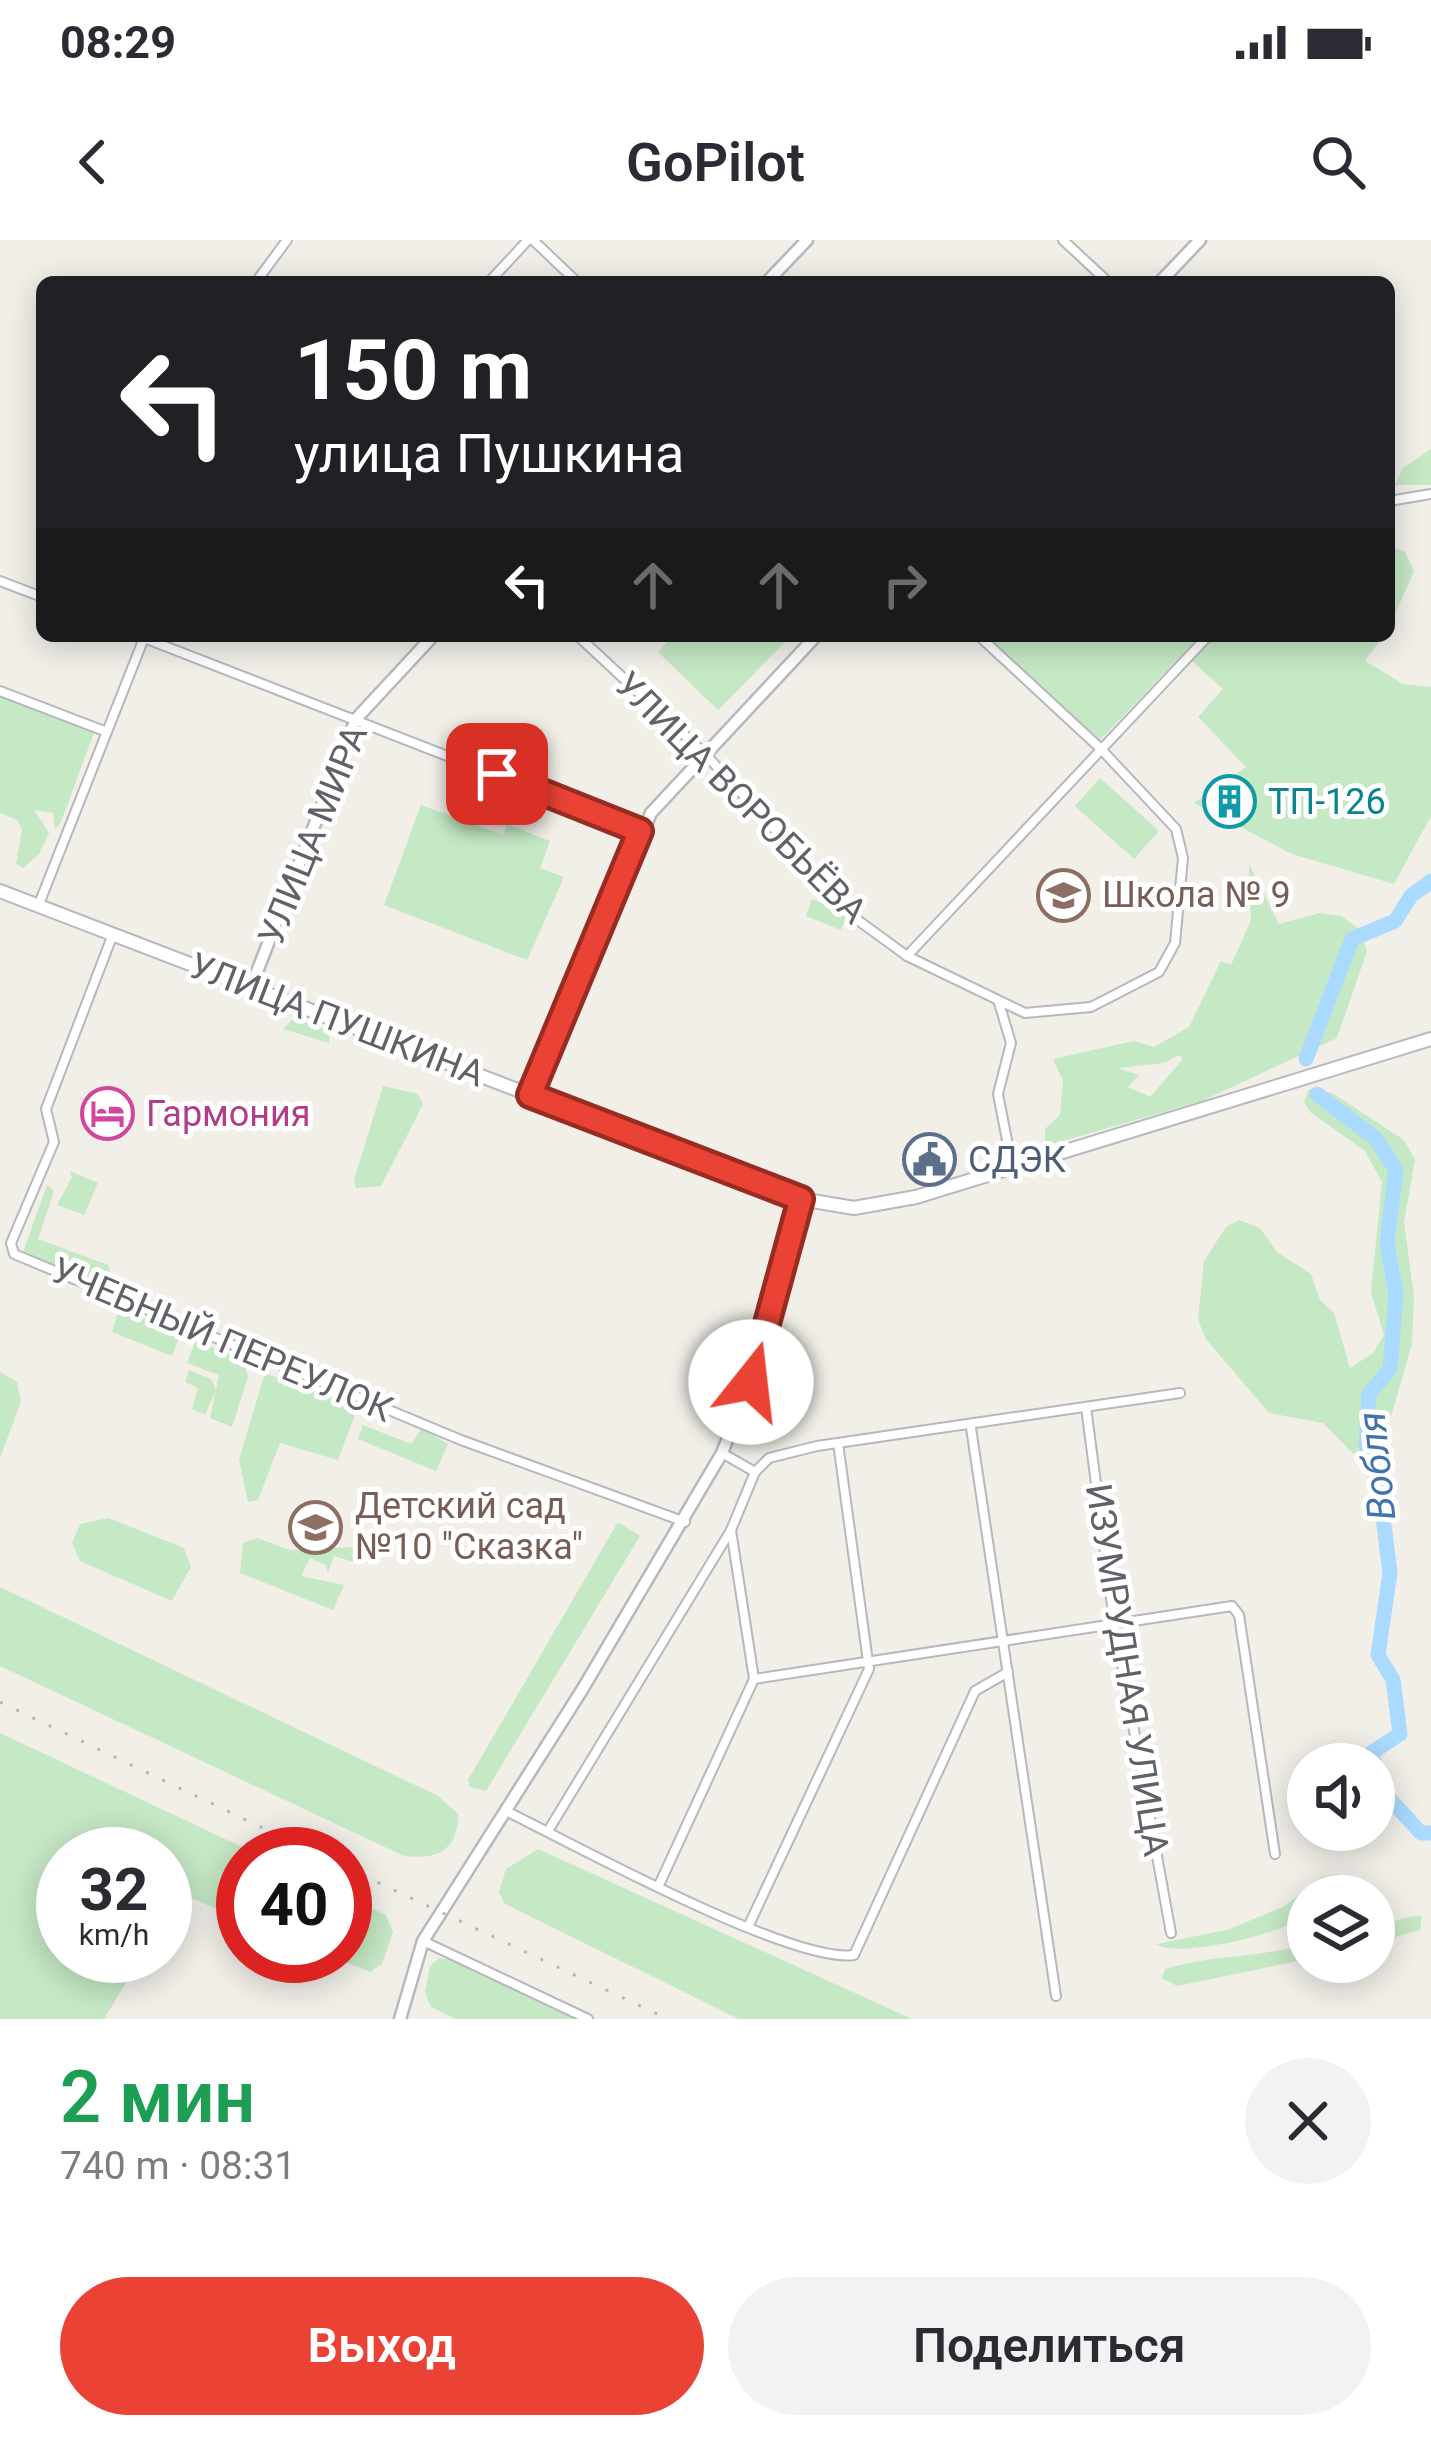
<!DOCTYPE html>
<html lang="ru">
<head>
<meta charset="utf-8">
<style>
	body { margin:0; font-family:Roboto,sans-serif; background:#f2f2f3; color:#2b2b33; height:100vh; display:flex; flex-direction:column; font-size:45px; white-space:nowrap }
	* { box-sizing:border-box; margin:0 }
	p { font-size:39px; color:#7c7c81 }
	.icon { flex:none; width:66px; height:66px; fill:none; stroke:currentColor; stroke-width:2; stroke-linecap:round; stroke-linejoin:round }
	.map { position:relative; height:1779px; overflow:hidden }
	.drawer { display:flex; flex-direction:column; background:#fff; flex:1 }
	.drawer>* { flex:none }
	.banner { position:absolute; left:36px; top:36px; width:1359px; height:366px; border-radius:18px; box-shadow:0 6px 30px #0003; background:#202124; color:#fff; overflow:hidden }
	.tools { position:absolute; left:1287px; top:1503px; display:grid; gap:24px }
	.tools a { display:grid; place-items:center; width:108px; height:108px; border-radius:50%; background:#fff; box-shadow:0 6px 30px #0003; font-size:60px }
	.speed { position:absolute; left:36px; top:1587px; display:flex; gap:24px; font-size:60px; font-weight:700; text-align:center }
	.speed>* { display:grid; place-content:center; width:156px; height:156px; border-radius:50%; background:#fff; box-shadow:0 6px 30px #0003; line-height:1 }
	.speed small { font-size:30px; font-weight:400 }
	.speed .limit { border:18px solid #d22; background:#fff; color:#111 }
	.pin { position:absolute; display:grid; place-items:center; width:102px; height:102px; color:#fff; margin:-51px; border-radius:24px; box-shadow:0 6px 18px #0006 }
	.me { position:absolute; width:132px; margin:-66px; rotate:16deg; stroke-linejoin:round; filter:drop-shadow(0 0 9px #0008) }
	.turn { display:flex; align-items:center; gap:42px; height:252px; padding:0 60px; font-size:54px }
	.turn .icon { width:156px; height:156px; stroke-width:2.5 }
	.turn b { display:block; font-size:84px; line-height:102px }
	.lanes { display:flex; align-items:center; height:114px; padding:0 60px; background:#0003; justify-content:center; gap:60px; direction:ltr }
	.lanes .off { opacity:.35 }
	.round { display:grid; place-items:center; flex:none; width:126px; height:126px; border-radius:63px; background:#f2f2f3 }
	.headline { display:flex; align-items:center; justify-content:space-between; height:204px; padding:0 60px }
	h1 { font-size:72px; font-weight:600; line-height:90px; color:#1e9e55 }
	.button { display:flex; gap:24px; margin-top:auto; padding:24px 60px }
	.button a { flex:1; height:138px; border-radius:72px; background:#ea4335; color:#fff; font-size:48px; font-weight:600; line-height:138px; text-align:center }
	.button a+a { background:#f2f2f3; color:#2b2b33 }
	.status { display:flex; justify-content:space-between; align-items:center; height:84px; padding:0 60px; background:#fff; direction:ltr }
	.status svg { height:33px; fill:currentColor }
	header { display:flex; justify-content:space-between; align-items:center; height:156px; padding:0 60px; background:#fff; font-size:54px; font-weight:600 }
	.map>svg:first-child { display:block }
	.green { fill:#c5e8c5; fill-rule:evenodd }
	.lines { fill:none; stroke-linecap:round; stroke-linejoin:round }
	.river { stroke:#aadaff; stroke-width:15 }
	.minor-casing { stroke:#b5b8bc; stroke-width:12 }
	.tertiary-casing { stroke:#b5b8bc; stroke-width:15 }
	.secondary-casing { stroke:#b6babf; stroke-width:16 }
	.minor { stroke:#fff; stroke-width:8 }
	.tertiary { stroke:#fff; stroke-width:10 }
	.secondary { stroke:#fff; stroke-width:12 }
	.rail { stroke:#b6b7b8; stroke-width:3; stroke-dasharray:3 15; stroke-linecap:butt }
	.route-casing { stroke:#982c22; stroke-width:30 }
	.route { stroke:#ea4335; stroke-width:21 }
	.labels { text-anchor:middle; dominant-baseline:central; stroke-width:10; stroke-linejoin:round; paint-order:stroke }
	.street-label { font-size:36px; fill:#5f6368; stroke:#fff }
	.culture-label { font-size:36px; fill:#0d838f; stroke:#fff; text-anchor:start }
	.education-label { font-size:36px; fill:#785e54; stroke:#fff; text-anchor:start }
	.hotel-label { font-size:36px; fill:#b23c85; stroke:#fff; text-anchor:start }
	.service-label { font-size:36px; fill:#4e5e75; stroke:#fff; text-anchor:start }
	.water-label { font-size:39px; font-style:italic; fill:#4174aa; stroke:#fff }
</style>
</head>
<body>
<div class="status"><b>08:29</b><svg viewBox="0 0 49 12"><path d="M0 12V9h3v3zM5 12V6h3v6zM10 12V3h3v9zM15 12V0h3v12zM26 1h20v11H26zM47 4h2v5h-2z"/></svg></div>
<header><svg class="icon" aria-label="back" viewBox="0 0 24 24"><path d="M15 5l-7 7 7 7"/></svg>GoPilot<svg class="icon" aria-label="search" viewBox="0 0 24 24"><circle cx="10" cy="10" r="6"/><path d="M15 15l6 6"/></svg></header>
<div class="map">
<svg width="1431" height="1779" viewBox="0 0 1431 1779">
	<rect width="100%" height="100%" fill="#f1efe8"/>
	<g class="green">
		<path d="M1431 209V245H1395L1403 228Z"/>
		<path d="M1389 306 1405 312 1414 331 1389 388Z"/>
		<path d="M672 396H786L789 398 718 470 658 412Z"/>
		<path d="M987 396H1200L1099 501Z"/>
		<path d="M1214 396H1383L1365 421 1403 444 1431 447V576L1394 644 1292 614 1194 563 1246 527 1198 477 1223 449 1191 420Z"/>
		<path d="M0 454 95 490 61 582 55 589 53 573 34 570 49 593 39 614 23 628 16 624 22 589 17 580 0 573Z"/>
		<path d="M1100 538 1159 591 1134 619 1075 566Z"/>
		<path d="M421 565 503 595 507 584 550 601 540 628 564 637 527 720 384 665Z"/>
		<path d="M1249 624 1279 684 1320 673 1341 676 1359 689 1367 711 1337 798 1202 861 1045 906V889L1060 875 1063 841 1053 819 1134 801 1154 807 1189 787 1221 721 1231 725 1251 680ZM1179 815 1183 819 1150 857 1128 847 1139 835 1118 828 1164 823Z"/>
		<path d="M812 659 848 674 841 690 806 676Z"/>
		<path d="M294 778 329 791V803L283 789Z"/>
		<path d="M383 846 418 854 423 864 381 946 356 948 354 940Z"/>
		<path d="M1309 849 1332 853 1404 900 1415 920 1404 982 1414 1057 1412 1104 1374 1235 1323 1183 1269 1173 1206 1099 1198 1080 1204 1021 1226 987 1239 980 1260 988 1277 1012 1311 1034 1320 1060 1334 1073 1350 1128 1373 1113 1384 1095 1371 1052 1382 942 1365 911 1310 872 1304 862Z"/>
		<path d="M70 931 98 943 84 975 57 965 72 937Z"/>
		<path d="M47 945 54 951 38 999 108 1025 116 1052 22 1015Z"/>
		<path d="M119 1069 181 1093 172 1116 112 1092Z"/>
		<path d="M196 1100 244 1120 248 1137 232 1187 210 1178 219 1135 187 1123Z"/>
		<path d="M189 1130 211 1139 216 1150 205 1175 192 1169 198 1148 185 1142Z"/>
		<path d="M0 1132 17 1142 21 1162 0 1218Z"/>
		<path d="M265 1133 358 1167 338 1220 280 1203 258 1260 248 1262 239 1220Z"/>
		<path d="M363 1185 411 1204 422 1188 448 1204 436 1231 358 1199Z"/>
		<path d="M108 1278 184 1308 191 1327 172 1361 80 1321 72 1303 80 1284Z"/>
		<path d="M618 1282 640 1296 486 1551 470 1547 468 1540Z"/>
		<path d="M257 1298 290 1310 358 1307 354 1322 334 1316 328 1333 326 1325 310 1318 301 1336 344 1345 333 1370 240 1333 243 1303Z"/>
		<path d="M0 1347 438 1556 458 1574C458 1610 438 1620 404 1616L0 1426Z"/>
		<path d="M0 1493 257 1614H243V1680L181 1654 165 1679V1614H63V1716H142L104 1779H0Z"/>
		<path d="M538 1609 912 1779H739L505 1664 499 1652 506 1629Z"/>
		<path d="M1338 1634 1342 1641 1336 1653 1308 1656V1675C1285 1693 1178 1719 1156 1704L1227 1690 1285 1666 1321 1637Z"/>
		<path d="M345 1656 386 1675 393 1692 382 1724 370 1732 330 1716H345Z"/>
		<path d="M1413 1676H1422L1420 1690 1374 1703V1686Z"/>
		<path d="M1308 1704V1719L1177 1746 1162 1738 1165 1729C1215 1714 1258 1718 1308 1704Z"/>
		<path d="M439 1718 454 1720 590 1779H456L431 1767 425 1753 430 1726Z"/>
	</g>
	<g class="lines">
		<g class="river">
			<path d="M1306 819 1352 699 1395 681 1411 656 1431 641"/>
			<path d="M1317 854 1376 899 1396 930 1387 1002 1396 1055 1390 1129 1369 1154 1366 1205 1380 1253 1390 1333 1378 1415 1393 1440 1400 1494 1371 1513 1386 1555 1421 1593H1431"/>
		</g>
		<defs>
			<g id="minor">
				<path d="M533 0 577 42"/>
				<path d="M1063 0 1108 42"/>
				<path d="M256 42 287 0"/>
				<path d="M489 42 528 0"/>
				<path d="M1389 261 1431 254"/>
				<path d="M0 341 42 357"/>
				<path d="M139 396 640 591"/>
				<path d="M578 396 706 515 859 681 907 716 1025 773 1091 767 1159 732 1175 703 1183 618 1176 589 1101 509 979 396"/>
				<path d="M0 451 107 492"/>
				<path d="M39 664 144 398"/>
				<path d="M113 694 46 869 54 902 11 1003 14 1014 461 1200 685 1282"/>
				<path d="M907 716 1208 396"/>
				<path d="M999 763 1011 803 998 854 1012 926"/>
				<path d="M1086 1167 1114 1381 1171 1693"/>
				<path d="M971 1188 1056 1756"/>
				<path d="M722 1213 755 1232"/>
				<path d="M754 1439 1232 1366 1239 1375 1275 1614"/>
				<path d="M506 1571C573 1604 792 1724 854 1715L975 1451 1008 1432"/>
				<path d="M548 1591 731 1290"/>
				<path d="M659 1645 754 1439 731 1290 755 1232 769 1218 817 1206 1180 1153"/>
				<path d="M748 1687 869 1429 838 1203"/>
				<path d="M423 1701 588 1779"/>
			</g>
			<g id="tertiary">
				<path d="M767 42 807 0"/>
				<path d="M1160 42 1200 0"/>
				<path d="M251 747 356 479 433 396"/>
				<path d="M529 855 651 573 816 396"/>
				<path d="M400 1779 423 1701 582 1450 722 1213 755 1130 801 959"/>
			</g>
			<path id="secondary" d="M0 651 801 959 854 968 916 957 1431 799"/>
		</defs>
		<use href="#minor" class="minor-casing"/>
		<use href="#tertiary" class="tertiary-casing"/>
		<use href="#secondary" class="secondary-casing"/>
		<use href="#minor" class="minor"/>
		<use href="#tertiary" class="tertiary"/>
		<use href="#secondary" class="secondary"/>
		<g class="rail">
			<path d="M0 1462 317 1614"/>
			<path d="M345 1627 668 1779"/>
		</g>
	</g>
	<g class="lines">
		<defs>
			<path id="route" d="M497 534 640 591 530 855 801 959 751 1142"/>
		</defs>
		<use href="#route" class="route-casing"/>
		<use href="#route" class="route"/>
	</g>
	<defs>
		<symbol id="building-ring" viewBox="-11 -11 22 22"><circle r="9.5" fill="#fff" stroke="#0f9aa8" stroke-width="1.5"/><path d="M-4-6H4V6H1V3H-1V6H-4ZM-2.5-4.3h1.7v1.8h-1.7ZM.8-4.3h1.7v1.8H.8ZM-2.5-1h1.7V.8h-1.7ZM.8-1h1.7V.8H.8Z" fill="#0f9aa8"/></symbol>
		<symbol id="school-ring" viewBox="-11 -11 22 22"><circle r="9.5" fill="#fff" stroke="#8d6e63" stroke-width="1.5"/><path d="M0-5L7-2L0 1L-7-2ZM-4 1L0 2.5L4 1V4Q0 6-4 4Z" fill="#8d6e63"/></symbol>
		<symbol id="hotel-ring" viewBox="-11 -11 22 22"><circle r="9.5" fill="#fff" stroke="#d1479c" stroke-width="1.5"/><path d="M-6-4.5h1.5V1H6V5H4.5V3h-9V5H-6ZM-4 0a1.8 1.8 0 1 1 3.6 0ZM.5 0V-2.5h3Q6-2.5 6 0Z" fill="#d1479c"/></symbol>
		<symbol id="civic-ring" viewBox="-11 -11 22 22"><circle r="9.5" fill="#fff" stroke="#5c6f8a" stroke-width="1.5"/><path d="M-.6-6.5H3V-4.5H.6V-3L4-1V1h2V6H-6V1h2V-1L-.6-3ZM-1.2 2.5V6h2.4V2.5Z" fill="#5c6f8a"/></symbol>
	</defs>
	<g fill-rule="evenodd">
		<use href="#building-ring" x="1200" y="532" width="59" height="59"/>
		<use href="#school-ring" x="1034" y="626" width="59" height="59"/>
		<use href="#hotel-ring" x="78" y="844" width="59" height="59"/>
		<use href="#civic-ring" x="900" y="890" width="59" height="59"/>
		<use href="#school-ring" x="286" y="1258" width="59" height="59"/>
	</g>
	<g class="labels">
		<g class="street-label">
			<text transform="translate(741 558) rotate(45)">УЛИЦА ВОРОБЬЁВА</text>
			<text transform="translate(313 595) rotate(-68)">УЛИЦА МИРА</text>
			<text transform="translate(337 780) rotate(21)">УЛИЦА ПУШКИНА</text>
			<text transform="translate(222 1100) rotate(23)">УЧЕБНЫЙ ПЕРЕУЛОК</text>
			<text transform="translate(1127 1430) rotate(81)">ИЗУМРУДНАЯ УЛИЦА</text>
		</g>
		<g class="culture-label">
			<text x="1268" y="562">ТП-126</text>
		</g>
		<g class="education-label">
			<text x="1102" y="655">Школа № 9</text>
			<text x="355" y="1266">Детский сад<tspan x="355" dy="41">№10 "Сказка"</tspan></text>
		</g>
		<g class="hotel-label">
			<text x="146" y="874">Гармония</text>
		</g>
		<g class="service-label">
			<text x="968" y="920">СДЭК</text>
		</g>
		<g class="water-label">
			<text transform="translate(1377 1226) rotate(-96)">Вобля</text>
		</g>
	</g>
</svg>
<div class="tools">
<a><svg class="icon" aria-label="sound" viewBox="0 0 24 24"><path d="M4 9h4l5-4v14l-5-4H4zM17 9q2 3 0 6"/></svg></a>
<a><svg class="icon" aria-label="layers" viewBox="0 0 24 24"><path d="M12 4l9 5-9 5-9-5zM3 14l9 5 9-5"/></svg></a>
</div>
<div class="speed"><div>32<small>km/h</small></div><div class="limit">40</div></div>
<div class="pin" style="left:497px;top:534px;background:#d93025"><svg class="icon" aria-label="arrive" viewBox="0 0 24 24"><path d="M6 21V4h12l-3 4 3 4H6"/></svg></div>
<svg class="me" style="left:751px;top:1142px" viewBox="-20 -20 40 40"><circle r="19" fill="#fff"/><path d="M0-13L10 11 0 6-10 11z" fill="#ea4335"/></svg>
<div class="banner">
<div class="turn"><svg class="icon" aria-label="left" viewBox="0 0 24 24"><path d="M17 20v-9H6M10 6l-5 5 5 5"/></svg><div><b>150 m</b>улица Пушкина</div></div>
<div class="lanes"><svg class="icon" aria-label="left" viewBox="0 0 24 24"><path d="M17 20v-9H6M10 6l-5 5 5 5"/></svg><svg class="icon off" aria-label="ahead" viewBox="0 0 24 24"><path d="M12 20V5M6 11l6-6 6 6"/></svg><svg class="icon off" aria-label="ahead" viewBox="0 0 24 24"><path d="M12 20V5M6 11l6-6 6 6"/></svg><svg class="icon off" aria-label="right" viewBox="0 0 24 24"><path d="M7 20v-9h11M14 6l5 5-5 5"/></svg></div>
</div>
</div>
<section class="drawer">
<div class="headline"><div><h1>2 мин</h1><p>740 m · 08:31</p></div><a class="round"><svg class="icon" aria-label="close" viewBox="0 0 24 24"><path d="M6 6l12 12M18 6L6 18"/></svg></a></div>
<div class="button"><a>Выход</a><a>Поделиться</a></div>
</section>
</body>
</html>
